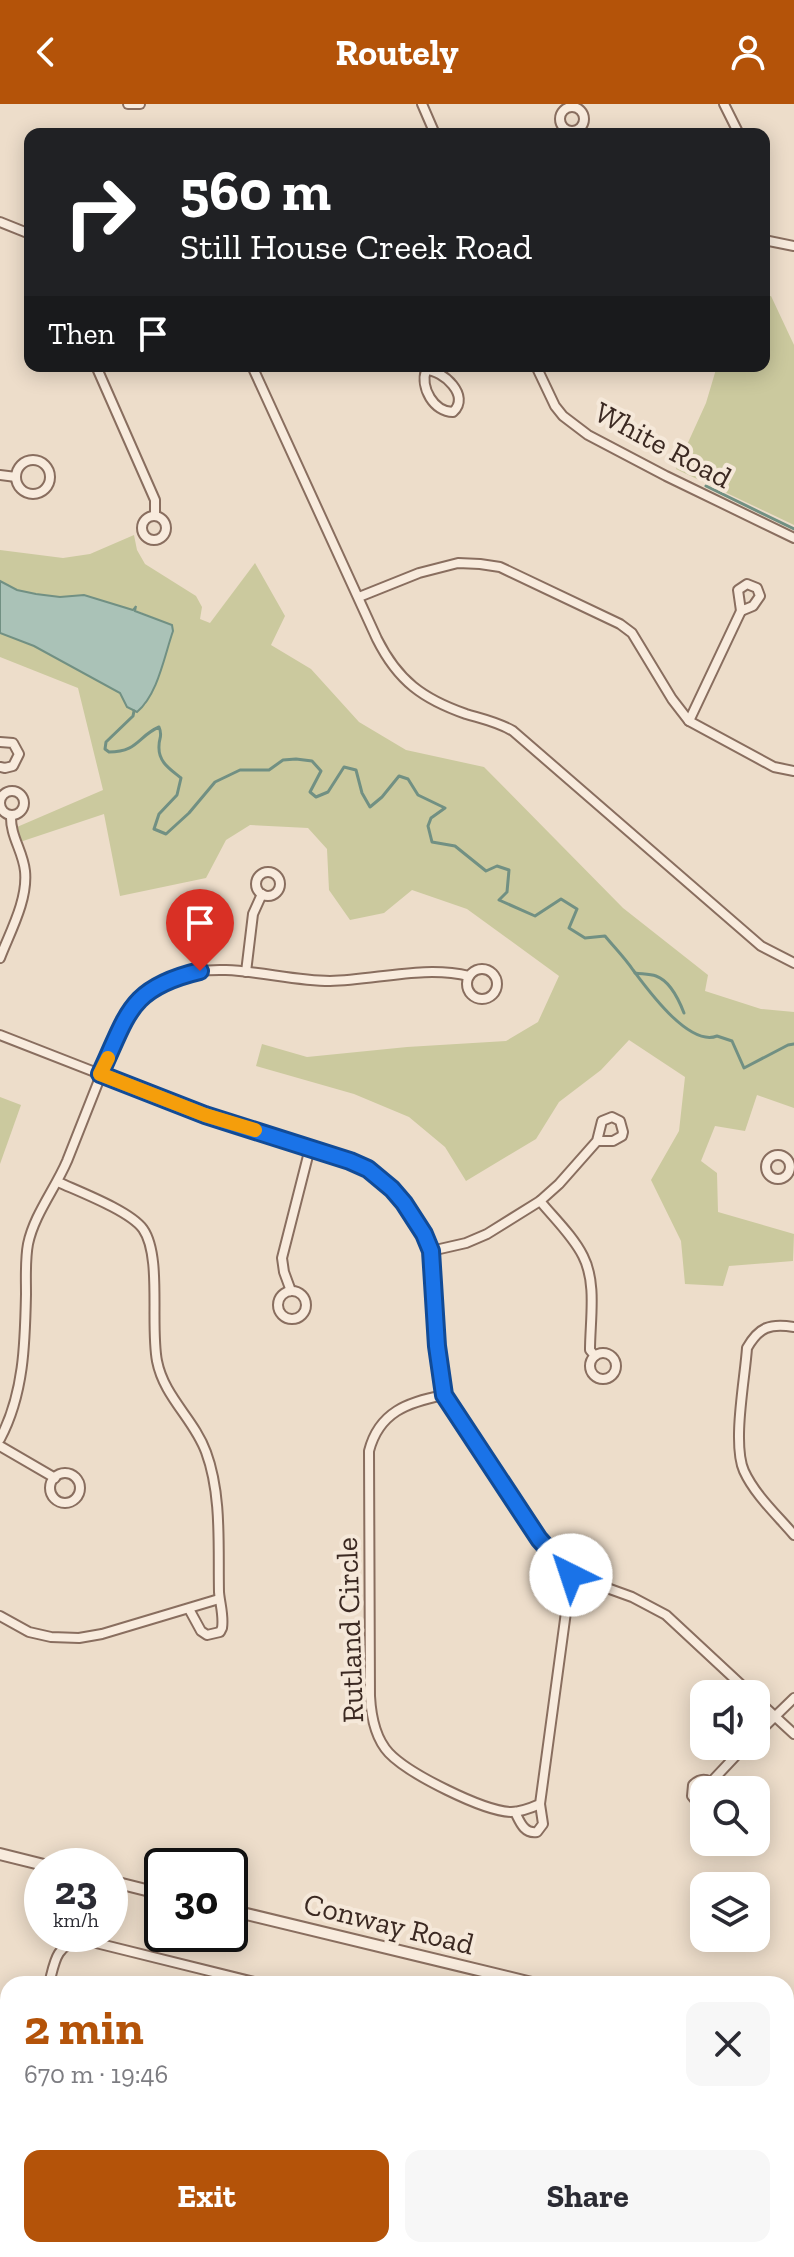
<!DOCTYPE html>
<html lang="en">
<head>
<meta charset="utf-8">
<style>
	body { margin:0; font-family:"Zilla Slab",serif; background:#f7f7f7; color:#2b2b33; height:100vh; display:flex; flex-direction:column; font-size:30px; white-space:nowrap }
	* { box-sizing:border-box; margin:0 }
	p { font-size:26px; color:#7c7c81 }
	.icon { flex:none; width:44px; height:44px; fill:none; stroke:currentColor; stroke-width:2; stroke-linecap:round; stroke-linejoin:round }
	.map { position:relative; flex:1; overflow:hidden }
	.details { position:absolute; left:0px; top:1872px; width:794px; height:282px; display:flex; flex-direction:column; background:#fff; border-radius:24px 24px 0 0; box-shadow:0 4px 20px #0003 }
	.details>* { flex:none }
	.guide { position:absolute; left:24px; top:24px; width:746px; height:244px; border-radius:16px; box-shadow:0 4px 20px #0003; background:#202124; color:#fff; overflow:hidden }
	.controls { position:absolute; left:690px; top:1576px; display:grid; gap:16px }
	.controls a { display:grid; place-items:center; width:80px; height:80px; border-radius:16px; background:#fff; box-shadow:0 4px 20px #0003; font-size:40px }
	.speed { position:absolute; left:24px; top:1744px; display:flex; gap:16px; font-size:40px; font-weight:700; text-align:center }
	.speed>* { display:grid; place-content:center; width:104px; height:104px; border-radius:50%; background:#fff; box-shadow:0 4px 20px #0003; line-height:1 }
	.speed small { font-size:20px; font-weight:400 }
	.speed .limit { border:4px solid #111; border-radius:12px; background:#fff; color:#111 }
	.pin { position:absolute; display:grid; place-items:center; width:68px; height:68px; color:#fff; margin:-82px -34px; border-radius:50% 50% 50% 0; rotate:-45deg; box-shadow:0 0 8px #0007 }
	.pin .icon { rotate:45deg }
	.me { position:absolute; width:88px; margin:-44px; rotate:319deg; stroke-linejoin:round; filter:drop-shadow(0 0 6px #0008) }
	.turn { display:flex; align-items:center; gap:28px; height:168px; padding:0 24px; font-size:36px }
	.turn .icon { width:104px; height:104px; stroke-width:2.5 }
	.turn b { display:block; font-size:56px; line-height:68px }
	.then { display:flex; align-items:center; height:76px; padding:0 24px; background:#0003; gap:16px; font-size:30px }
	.round { display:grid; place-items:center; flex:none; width:84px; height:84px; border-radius:16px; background:#f7f7f7 }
	.summary { display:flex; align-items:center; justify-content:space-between; height:136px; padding:0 24px }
	h1 { font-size:48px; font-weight:800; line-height:60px; color:#b45309 }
	.button { display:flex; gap:16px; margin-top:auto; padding:16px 24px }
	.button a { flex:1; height:92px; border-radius:16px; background:#b45309; color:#fff; font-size:32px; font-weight:800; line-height:92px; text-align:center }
	.button a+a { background:#f7f7f7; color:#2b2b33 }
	header { display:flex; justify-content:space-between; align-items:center; height:104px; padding:0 24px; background:#b45309; color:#fff; font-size:36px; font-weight:800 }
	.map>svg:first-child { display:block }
	.green { fill:#cbc99e }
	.water { fill:#aac2b7; stroke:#719083; stroke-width:2 }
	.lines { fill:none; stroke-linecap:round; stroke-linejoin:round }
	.stream { stroke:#719083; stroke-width:3 }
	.minor-casing { stroke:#896e5f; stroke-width:12 }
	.tertiary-casing { stroke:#896e5f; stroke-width:14 }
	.motorway-casing { stroke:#583d32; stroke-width:20 }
	.minor { stroke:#f8ebdd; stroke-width:8 }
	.tertiary { stroke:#f8ebdd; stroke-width:10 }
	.motorway { stroke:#d78e60; stroke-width:16 }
	.route-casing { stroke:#114b97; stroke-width:20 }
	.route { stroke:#1a73e8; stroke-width:14 }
	.slow { stroke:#f59e0b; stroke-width:14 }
	.labels { text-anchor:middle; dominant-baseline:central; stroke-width:8; stroke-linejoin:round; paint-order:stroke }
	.street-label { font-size:30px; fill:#3b2922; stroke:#f5e8d9 }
</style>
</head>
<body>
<header><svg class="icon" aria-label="back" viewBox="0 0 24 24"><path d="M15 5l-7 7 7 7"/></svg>Routely<svg class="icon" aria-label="person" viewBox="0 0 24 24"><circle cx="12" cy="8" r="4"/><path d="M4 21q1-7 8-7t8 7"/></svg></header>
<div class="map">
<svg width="794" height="2153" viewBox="0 0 794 2153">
	<rect width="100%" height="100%" fill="#edddca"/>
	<g class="green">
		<path d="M771 192 794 241V421L676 365 706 299 717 262H764V194Z"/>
		<path d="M134 431 137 446 145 460 196 492 202 503 200 515 210 519 255 459 285 512 271 541 311 565 359 618 406 646 484 663 623 804 708 871 705 887 761 905 794 908V1004L757 991 745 1027 715 1022 701 1057 717 1069 718 1108 794 1130 793 1157 729 1162 723 1182 685 1180 681 1137 651 1076 679 1027 685 973 629 936 601 966 559 998 536 1035 466 1077 445 1043 409 1013 354 990 256 962 262 940 307 953 407 943 506 937 538 918 559 872 467 805 412 786 384 809 350 816 329 786 327 745 308 724 250 721 226 736 206 774 120 792 104 710 20 738 17 723 103 686 78 584 0 553V529L34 542 120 589 127 603 145 601 155 578 173 527 172 521 135 506V503L133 506 84 491 60 493 37 490 17 486 0 477V446L63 454 90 450Z"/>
		<path d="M0 993 21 1001 0 1060Z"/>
	</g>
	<path class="water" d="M0 477 17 486 36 490 60 493 84 491 133 506 136 502 135 507 172 521 173 527C164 553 158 590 137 608L127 603 120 589 34 542 0 529Z"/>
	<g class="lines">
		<g class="stream">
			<path d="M706 382 794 425"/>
			<path d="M134 607 133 612 106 638 105 645 109 648C138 648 138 632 159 623 163 632 159 633 159 642 158 658 170 665 181 674L177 691 159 710 154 725 166 730 189 709 215 678 240 666H269L283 656 296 655 312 657 321 667 310 688 316 693 328 688 344 663 356 666 362 689 370 703 382 693 399 672 408 675 418 691 445 704 431 714 428 722 432 738 455 742 486 767 497 762 509 766 507 788 499 796 535 812 561 795 577 805 569 824 585 834 605 832C614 843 625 854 633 866 648 886 689 943 717 932L732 937 744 964 788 941 794 940"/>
			<path d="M635 869C641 870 650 870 656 872 670 877 679 896 684 909"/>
		</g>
		<defs>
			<g id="minor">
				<path d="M128 0H140"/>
				<path d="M422 0 435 30"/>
				<path d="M724 0 739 30"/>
				<circle cx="572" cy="15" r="12"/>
				<path d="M0 118 30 130"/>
				<path d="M764 136 794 142"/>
				<path d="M96 262 155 396V412"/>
				<path d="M252 262 377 535C398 577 423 595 466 610 483 615 498 618 513 627L761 842 794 859"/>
				<path d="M422 262 426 266C443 266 471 292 453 308 434 308 420 284 426 266"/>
				<path d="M536 262 555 302 563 312 588 331 666 372 794 434"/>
				<path d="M639 262H646"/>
				<circle cx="33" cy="373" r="17"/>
				<path d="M0 371 16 373"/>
				<circle cx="154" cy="424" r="12"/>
				<path d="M747 480 757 484 760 492 753 502 741 507 738 486Z"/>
				<path d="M359 493 419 469 458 459 480 460 500 463 620 520 632 529 672 595 689 617 774 663 794 667"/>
				<path d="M689 617 741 507"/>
				<path d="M0 638 13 639 19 650 13 662 5 664 0 663"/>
				<circle cx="12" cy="699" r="12"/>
				<circle cx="268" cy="780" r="12"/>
				<path d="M0 854C10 828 28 796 25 767 23 747 10 732 11 711"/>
				<circle cx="482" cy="880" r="15"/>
				<path d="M246 868 253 810 262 790"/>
				<path d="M0 931 205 1011 350 1057 368 1065 392 1085 404 1099 424 1130 431 1147 437 1242 444 1291 539 1435 571 1471 632 1493 666 1511 751 1590"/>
				<circle cx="778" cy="1063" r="12"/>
				<path d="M58 1078C80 1088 130 1107 143 1125 162 1152 150 1221 157 1257 164 1293 194 1315 206 1348 222 1391 218 1443 219 1488 220 1500 224 1512 222 1524L220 1528 207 1531 201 1527 189 1505"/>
				<path d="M540 1097C554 1114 573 1132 583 1152 597 1179 590 1216 590 1246L595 1252"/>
				<path d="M431 1147 466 1139 487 1130 540 1097 559 1080 597 1037 602 1017 612 1013 620 1017 623 1028 622 1032 613 1037H597"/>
				<path d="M291 1187 284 1168 282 1154 310 1044"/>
				<circle cx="292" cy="1201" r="14"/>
				<path d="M794 1223C770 1219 759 1223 747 1244 745 1275 732 1340 744 1367 755 1391 777 1411 794 1431"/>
				<circle cx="603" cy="1262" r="13"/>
				<path d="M444 1291C408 1298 379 1308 369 1347L370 1592C371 1611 375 1634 389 1649 409 1670 483 1707 511 1708 521 1708 531 1704 540 1700L571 1471"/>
				<path d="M0 1335C24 1290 25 1239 26 1190 26 1174 25 1156 28 1140 34 1111 55 1085 67 1057L120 923C134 900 151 881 178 872 227 856 280 877 330 877 376 876 424 861 469 872"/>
				<path d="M0 1342 55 1374"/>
				<circle cx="65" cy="1384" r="15"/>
				<path d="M0 1512 29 1528 51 1533 79 1534 102 1530 219 1495"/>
				<path d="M756 1595 794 1630"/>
				<path d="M756 1631 794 1594"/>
				<path d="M711 1678 745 1642"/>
				<path d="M704 1700 697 1698 692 1692 693 1681C702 1672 712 1675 716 1686"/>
				<path d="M515 1708C520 1718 524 1730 537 1728L543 1720 540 1700"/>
				<path d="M49 1880C55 1857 55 1843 80 1835L262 1880"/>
				<path d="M0 1983 8 1952"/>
				<path d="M340 2153 343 2146"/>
				<path d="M359 2153 361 2146"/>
				<path d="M636 2153 638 2146"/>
			</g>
			<g id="tertiary">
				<path d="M0 1750 48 1762"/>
				<path d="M110 1777 162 1790"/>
				<path d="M230 1806 536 1880"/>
				<path d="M786 1971 794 1974"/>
				<path d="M0 2091 8 2093"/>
			</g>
			<g id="motorway">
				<path d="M0 2117 8 2120"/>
				<path d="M0 2133 8 2136"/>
				<path d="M31 2146 48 2153"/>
				<path d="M134 2146 214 2152"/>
			</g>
		</defs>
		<use href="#minor" class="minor-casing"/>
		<use href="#tertiary" class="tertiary-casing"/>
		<use href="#motorway" class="motorway-casing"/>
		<use href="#minor" class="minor"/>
		<use href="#tertiary" class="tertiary"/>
		<use href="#motorway" class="motorway"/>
	</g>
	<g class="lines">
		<defs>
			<path id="route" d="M200 867C128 884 128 911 100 970L205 1011 350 1057 368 1065 392 1085 404 1099 424 1130 431 1147 437 1242 444 1291 539 1435 571 1471"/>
		</defs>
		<use href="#route" class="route-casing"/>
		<use href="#route" class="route"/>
		<path class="slow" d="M108 954 100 970 205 1011 255 1026"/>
	</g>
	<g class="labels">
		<g class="street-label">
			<text transform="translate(663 341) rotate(28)">White Road</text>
			<text transform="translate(350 1526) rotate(-92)">Rutland Circle</text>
			<text transform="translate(389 1820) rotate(14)">Conway Road</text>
		</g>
	</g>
</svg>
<div class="controls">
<a><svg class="icon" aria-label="sound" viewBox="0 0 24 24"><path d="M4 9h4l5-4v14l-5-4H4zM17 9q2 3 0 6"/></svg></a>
<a><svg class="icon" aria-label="search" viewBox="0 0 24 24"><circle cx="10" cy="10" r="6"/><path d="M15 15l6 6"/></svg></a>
<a><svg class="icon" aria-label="layers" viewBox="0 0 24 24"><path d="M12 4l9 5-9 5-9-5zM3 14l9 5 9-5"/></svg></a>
</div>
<div class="speed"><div>23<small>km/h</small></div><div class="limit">30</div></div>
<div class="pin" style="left:200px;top:867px;background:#d93025"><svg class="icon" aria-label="arrive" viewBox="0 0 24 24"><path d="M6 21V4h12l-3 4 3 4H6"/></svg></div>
<svg class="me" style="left:571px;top:1471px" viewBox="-20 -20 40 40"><circle r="19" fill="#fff"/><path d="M0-13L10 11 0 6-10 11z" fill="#1a73e8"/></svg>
<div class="guide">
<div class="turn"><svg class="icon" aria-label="right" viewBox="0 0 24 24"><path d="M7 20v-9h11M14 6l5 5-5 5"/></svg><div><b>560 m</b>Still House Creek Road</div></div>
<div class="then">Then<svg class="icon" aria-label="arrive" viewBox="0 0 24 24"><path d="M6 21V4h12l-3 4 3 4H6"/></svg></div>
</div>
<section class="details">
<div class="summary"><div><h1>2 min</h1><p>670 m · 19:46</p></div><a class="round"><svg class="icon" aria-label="close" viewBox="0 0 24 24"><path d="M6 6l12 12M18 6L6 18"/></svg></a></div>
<div class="button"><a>Exit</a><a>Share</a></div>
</section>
</div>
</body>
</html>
